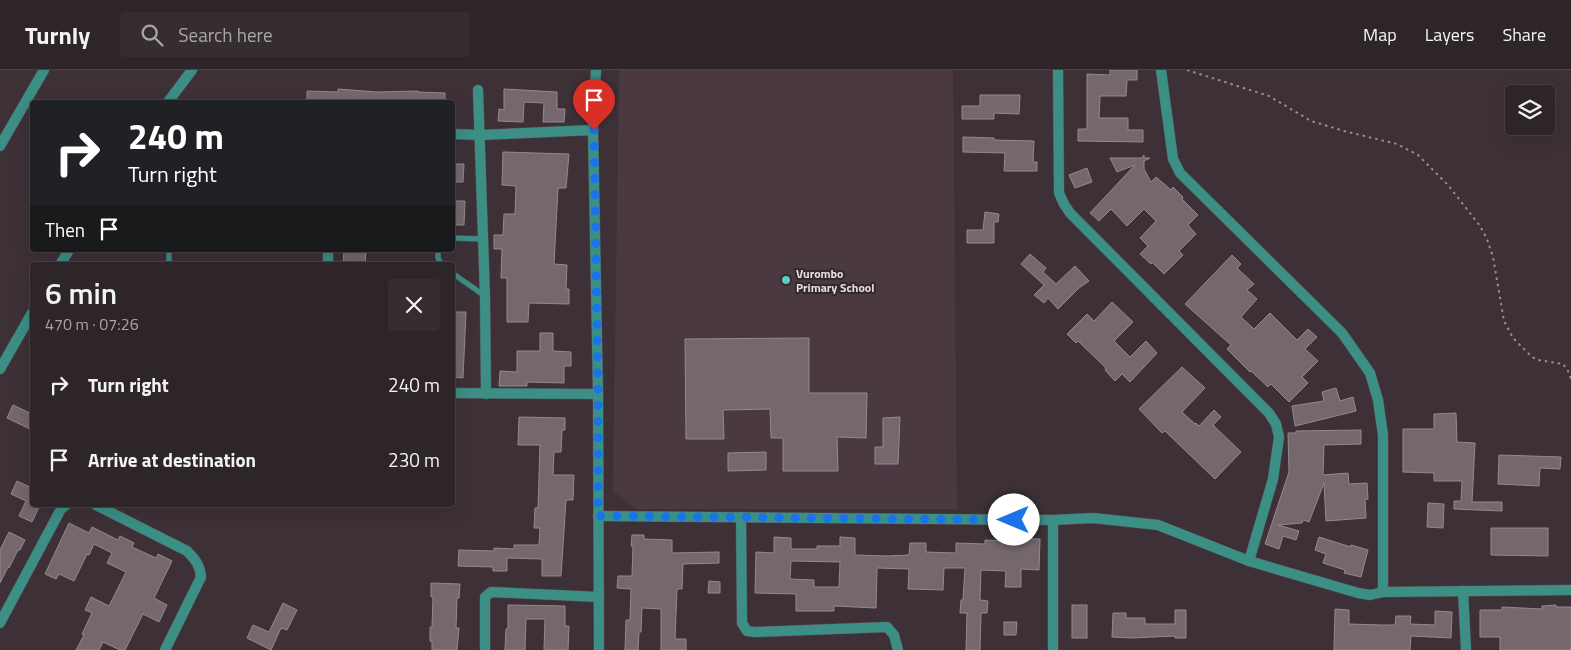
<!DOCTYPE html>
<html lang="en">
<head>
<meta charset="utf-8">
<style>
	body { margin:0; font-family:"Titillium Web",sans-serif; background:#362d31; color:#f1f3f6; height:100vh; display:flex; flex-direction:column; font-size:19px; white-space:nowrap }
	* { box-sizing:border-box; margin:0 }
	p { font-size:16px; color:#a7a5a8 }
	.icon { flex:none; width:28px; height:28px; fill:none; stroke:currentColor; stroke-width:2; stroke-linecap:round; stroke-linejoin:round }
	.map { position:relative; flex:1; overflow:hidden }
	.sheet { position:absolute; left:30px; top:192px; width:425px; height:245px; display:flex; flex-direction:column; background:#2e2529; border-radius:5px; box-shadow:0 5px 20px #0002,0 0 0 1px #494246 }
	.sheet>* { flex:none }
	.guide { position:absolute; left:30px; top:30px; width:425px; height:152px; border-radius:5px; box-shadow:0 5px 20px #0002,0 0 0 1px #494246; background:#202124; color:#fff; overflow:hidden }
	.buttons { position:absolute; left:1505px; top:15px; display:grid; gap:10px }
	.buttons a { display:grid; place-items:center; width:50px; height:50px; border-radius:5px; background:#2e2529; box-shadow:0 5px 20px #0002,0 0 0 1px #494246; font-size:25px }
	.pin { position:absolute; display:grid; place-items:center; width:42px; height:42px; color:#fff; margin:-51px -21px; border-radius:50% 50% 50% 0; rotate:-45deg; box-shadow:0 0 5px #0007 }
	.pin .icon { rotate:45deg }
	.me { position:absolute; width:55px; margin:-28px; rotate:270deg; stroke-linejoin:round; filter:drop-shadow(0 0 4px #0008) }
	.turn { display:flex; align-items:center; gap:18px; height:105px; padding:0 15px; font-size:22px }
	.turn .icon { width:65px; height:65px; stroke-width:2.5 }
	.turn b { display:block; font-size:35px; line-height:42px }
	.then { display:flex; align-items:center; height:48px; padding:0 15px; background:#0003; gap:10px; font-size:19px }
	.round { display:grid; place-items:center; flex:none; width:52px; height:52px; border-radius:5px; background:#362d31 }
	.head { display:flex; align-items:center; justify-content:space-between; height:85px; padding:0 15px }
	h1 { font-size:30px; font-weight:600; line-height:38px }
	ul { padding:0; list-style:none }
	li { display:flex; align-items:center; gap:15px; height:75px; padding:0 15px }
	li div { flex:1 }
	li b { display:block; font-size:19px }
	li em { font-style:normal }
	header { display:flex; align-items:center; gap:30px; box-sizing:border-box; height:70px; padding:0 25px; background:#2e2529; border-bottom:1px solid #494246 }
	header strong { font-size:24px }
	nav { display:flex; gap:28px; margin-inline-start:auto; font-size:18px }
	.search { width:350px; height:45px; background:#362d31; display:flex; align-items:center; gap:12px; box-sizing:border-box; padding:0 18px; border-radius:5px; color:#a7a5a8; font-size:19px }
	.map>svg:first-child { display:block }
	.built { fill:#4b3942 }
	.building { fill:#74676d; stroke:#96888f; fill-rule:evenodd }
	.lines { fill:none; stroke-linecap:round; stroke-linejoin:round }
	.lane-casing { stroke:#584d52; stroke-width:6 }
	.street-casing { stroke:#584d52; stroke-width:11 }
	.path { stroke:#978d92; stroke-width:2; stroke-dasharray:2.5 4; stroke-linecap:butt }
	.lane { stroke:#3b8f85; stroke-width:5 }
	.street { stroke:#3b8f85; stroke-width:10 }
	.route { stroke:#1a73e8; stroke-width:9; stroke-dasharray:0 16.2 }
	.poi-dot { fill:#58cec0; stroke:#32282d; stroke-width:2 }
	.labels { text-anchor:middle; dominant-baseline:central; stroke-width:4; stroke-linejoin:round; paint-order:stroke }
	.poi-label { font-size:12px; font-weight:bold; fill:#e5dde1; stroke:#32282d; text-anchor:start }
</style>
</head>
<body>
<header>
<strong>Turnly</strong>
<div class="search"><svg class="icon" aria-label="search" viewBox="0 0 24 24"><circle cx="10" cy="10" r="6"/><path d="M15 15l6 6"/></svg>Search here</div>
<nav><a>Map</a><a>Layers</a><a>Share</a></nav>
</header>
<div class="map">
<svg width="1571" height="580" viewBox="0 0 1571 580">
	<rect width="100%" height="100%" fill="#3d3137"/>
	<path class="built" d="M619 0H953L957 439H636L613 421Z"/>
	<g class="building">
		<path d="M1110 0H1137V10H1127L1126 26H1100L1099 48H1128V60H1143V72L1078 71V59H1087V4L1110 5Z"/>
		<path d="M338 19 377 22 418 21V22L445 23V32H307V21L338 22Z"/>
		<path d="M504 19 557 22V39H565L564 52H543L544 33 524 32 523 52 498 51 499 39 504 40Z"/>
		<path d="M980 25H1020L1019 44 994 43V49H962V36H980Z"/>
		<path d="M963 67 994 68V70L1034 71 1033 92H1037V101H1004L1005 83 963 82Z"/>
		<path d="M503 82 569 84 566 118H558L554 194 567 195 566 219H569V234L529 233 528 252H507V208H501L502 179H494V165H503L504 144H515L516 116 502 115Z"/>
		<path d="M1144 85V88H1150L1144 91V99L1151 112 1156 107 1171 120 1173 117 1183 127 1182 129 1198 145 1188 155 1196 164 1179 181 1183 185 1164 204 1152 192 1151 194 1140 184 1148 176 1140 168 1156 151 1144 139 1127 156 1111 139 1099 151 1090 143 1135 95 1117 102 1110 88H1142Z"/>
		<path d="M453 94H464L463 112H452Z"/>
		<path d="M1087 98 1092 112 1075 118 1069 105Z"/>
		<path d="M452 131H465L464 155H452Z"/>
		<path d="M985 142 999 144 998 152H994V173H967V160H983Z"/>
		<path d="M344 180H366L365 195H343Z"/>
		<path d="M1030 184 1046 198 1043 202 1056 214 1075 196 1089 211 1079 218 1058 239 1048 228 1044 233 1034 225 1044 215 1021 194Z"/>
		<path d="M1232 185 1241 194 1237 198 1254 214 1247 220 1257 229 1241 247 1254 259 1270 243 1297 270 1308 259 1317 267 1305 279 1318 291 1302 307 1308 313 1289 332 1271 314 1268 317 1251 301 1250 302 1227 279 1231 275 1185 234Z"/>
		<path d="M1112 232 1133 252 1114 271 1130 287 1146 271 1157 283 1130 312 1122 304 1115 311 1105 300 1106 298 1078 271 1076 273 1067 264 1087 244 1094 251Z"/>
		<path d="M452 242H466L463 308 452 307Z"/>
		<path d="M540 263H553V281L571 282V296H564V313L527 312V316H499L500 301 517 302V281H540Z"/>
		<path d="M809 268V323H867L866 368 837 367 838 401H783V368H771L770 339 723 340 724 369H686L685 269Z"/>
		<path d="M1182 297 1205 318 1182 342 1195 354 1196 353 1199 356 1214 340 1221 347 1213 355 1241 382 1215 409 1165 361 1162 363 1139 339Z"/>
		<path d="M1336 318 1340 331 1353 327 1356 341 1295 356 1292 336 1324 331 1322 322Z"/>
		<path d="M13 335 32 344V360L7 348Z"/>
		<path d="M1456 343 1457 372 1475 373 1472 432H1502V441L1454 439V431H1461L1462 411H1434V403L1403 402V359H1434V344Z"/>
		<path d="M519 347 565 348V360H562L561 382H554L553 405H574L573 430H566L561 506H542V489L507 488V501H493V497L458 496 459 480 494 481V478L514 479V475H539L540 458H534L535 438H538L540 375H518Z"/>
		<path d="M900 347 898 394H875V377H883V348Z"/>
		<path d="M1361 360V374L1324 375 1323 405 1348 403 1349 414 1367 413 1368 429 1365 430 1366 448 1326 451 1324 413 1309 452 1303 450 1302 453 1278 455 1299 461 1296 470 1283 466 1279 479 1265 474 1289 402 1288 363H1296V361Z"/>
		<path d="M766 382V400L728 401V383Z"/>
		<path d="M1499 385 1561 387 1560 399 1540 398 1539 416 1498 414Z"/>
		<path d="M17 411 32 418V417V435H40L32 452 19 446 26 431 11 424Z"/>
		<path d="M1428 433 1444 434 1443 458 1427 457Z"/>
		<path d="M69 453 89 463 92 457 118 470 120 466 134 473 132 477 156 488 158 484 172 491 154 528 167 535 159 552 143 544 125 580H120L103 572 99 580H76L84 565 82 564 92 543 85 540 91 527 109 536 126 502 107 493 112 483 94 474 89 485 87 484 74 511 59 504 56 509 45 504Z"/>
		<path d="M1491 458H1548V486L1491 485Z"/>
		<path d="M9 462 25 470 20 480H18L9 498 8 497 0 513V480Z"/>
		<path d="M632 465H644V469L672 470V483L719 482V493L683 494 682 519H677L675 569H686V580H661V539L642 538 641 562H639L638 580H625L626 550H630L631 519 617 518 618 506H632L633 476H631Z"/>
		<path d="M774 467 791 468V479H817V476H840V467L855 468V485L887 486 909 485 910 473H926V482L956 483V473L985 474V470L1006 471V468L1040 469 1039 500 1021 499V517H1005L1006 501 981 500 980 530 988 531 987 543H981L980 580H966L967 543H960L961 530H963L965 498H944L943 520 908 519 909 499 877 498 876 538 834 536V541H796V524L755 523 756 482 774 483ZM791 491 840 492 839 517H814V510L790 509Z"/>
		<path d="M1319 467 1351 477V475L1368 480 1361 507 1344 503 1345 500 1323 493 1326 484 1315 480Z"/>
		<path d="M709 511 720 512V523H708Z"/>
		<path d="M431 513 460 514 459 528H457L456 558H459L457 580H432V572L430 571V557H432L433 527H431Z"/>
		<path d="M283 533 297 540 287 560 281 558 271 580 247 568 253 555 269 562Z"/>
		<path d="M508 535 565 536V556H569L568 580H544L545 549H526L525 580H505L506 559H508Z"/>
		<rect x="1072" y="535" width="15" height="33"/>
		<path d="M1556 535V537H1571V580H1500V567H1480V540H1502V537L1542 539V536Z"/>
		<path d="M1335 539 1349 540V554L1382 555H1395L1396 546H1411L1410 554 1435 555V541L1452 542 1451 568 1411 566 1410 580H1334Z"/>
		<path d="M1175 540H1186V568H1175V566L1132 568 1112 567 1113 543H1126V548H1145V554H1175Z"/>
		<path d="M1004 552H1017L1016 565H1004Z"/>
	</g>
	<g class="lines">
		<defs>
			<g id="lane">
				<path d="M452 168 483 169"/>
				<path d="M169 180V195"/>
				<path d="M438 180V188L442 195"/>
				<path d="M452 203 485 226"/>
			</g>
			<g id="street">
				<path d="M596 0 593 60 598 324 599 580"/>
				<path d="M1058 0 1059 123 1064 134 1070 143 1269 343 1276 354 1279 367 1273 409 1249 491"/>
				<path d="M1161 0 1173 89 1180 103 1342 263 1370 303 1378 330 1383 365V522"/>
				<path d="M478 20 485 227 486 324"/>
				<path d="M168 32 192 0"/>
				<path d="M452 64 480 65 593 60"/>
				<path d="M0 76 44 0"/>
				<path d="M60 195 69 180"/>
				<path d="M328 195V180"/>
				<path d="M0 299 32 243"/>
				<path d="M452 323 598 324"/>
				<path d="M96 435 187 481C195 489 200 495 201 507L165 580"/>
				<path d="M598 446 1053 450 1093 448 1158 455 1249 491 1358 523 1370 525 1383 522 1571 520"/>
				<path d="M741 447 742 553 747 561 755 562 887 557 894 565 898 580"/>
				<path d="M1463 521 1466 580"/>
				<path d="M0 553 61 439 66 435"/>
				<path d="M485 580V527L491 522 599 527"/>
				<path d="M1053 580V450"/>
			</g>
		</defs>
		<use href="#lane" class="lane-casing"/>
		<use href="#street" class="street-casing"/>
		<path class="path" d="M1187 0 1269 26 1311 51 1344 61 1397 74 1418 85 1448 115 1480 156 1487 169 1493 187 1504 251 1513 268 1532 287 1538 290 1563 294 1568 301 1571 309"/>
		<use href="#lane" class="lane"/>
		<use href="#street" class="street"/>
	</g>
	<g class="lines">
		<path class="route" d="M594 60 598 324V446L1014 450"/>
	</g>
	<circle class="poi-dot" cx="786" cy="210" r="5"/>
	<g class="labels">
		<g class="poi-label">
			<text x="796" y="203">Vurombo<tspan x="796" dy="14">Primary School</tspan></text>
		</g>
	</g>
</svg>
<div class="buttons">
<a><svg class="icon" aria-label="layers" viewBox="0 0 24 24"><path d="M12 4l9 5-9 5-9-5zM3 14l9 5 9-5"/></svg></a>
</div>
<div class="pin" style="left:594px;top:60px;background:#d93025"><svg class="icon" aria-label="arrive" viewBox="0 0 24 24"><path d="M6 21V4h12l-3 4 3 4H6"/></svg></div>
<svg class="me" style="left:1014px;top:450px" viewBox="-20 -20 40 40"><circle r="19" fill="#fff"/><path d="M0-13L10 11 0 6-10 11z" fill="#1a73e8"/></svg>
<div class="guide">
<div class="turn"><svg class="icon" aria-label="right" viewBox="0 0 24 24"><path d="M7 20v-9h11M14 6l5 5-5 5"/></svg><div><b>240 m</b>Turn right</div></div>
<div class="then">Then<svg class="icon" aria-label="arrive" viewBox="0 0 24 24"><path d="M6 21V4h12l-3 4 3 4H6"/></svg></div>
</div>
<section class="sheet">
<div class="head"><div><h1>6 min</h1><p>470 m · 07:26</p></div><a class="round"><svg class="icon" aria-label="close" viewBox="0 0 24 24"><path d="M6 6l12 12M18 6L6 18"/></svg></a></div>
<ul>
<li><svg class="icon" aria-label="right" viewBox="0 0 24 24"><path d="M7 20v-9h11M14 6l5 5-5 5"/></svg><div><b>Turn right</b></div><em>240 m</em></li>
<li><svg class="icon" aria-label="arrive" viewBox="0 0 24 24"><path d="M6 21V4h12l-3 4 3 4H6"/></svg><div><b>Arrive at destination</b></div><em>230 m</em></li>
</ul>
</section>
</div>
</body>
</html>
